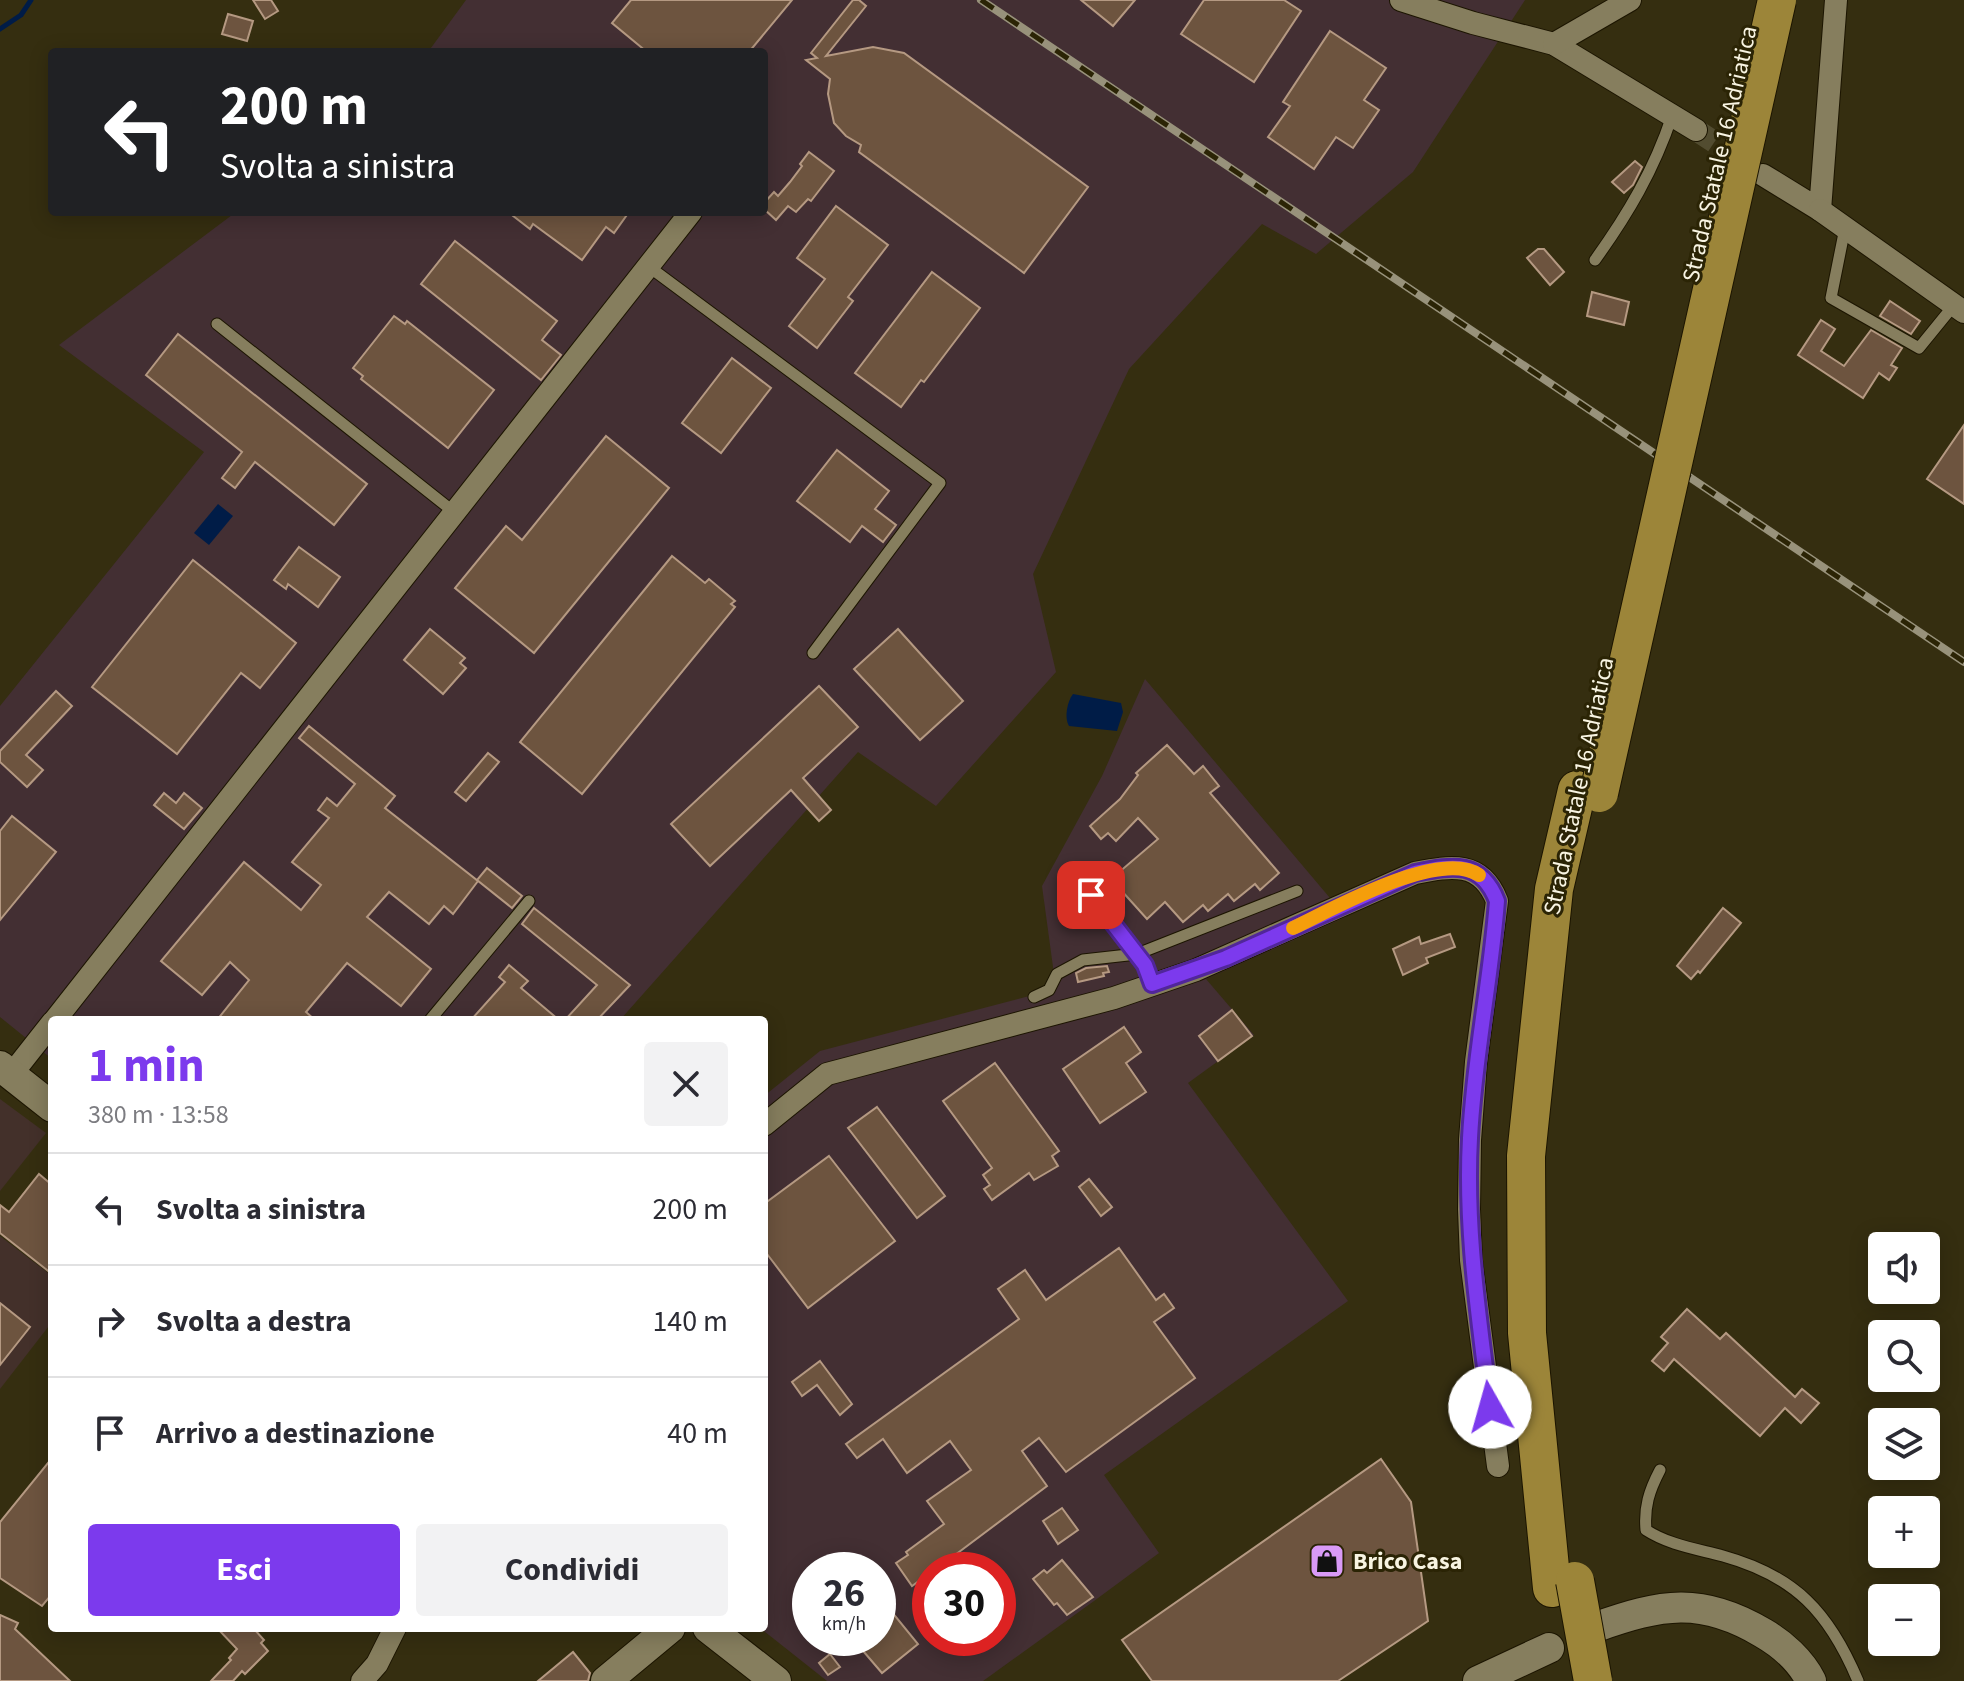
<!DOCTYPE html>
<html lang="it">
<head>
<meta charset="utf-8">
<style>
	body { margin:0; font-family:"Source Sans 3",sans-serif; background:#f2f2f3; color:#2b2b33; height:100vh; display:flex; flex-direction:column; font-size:30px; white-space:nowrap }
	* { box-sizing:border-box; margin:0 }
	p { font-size:26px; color:#7c7c81 }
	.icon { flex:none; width:44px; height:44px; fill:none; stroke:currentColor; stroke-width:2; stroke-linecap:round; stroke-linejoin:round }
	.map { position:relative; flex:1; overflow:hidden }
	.side { position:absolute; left:48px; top:1016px; width:720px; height:616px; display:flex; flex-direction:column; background:#fff; border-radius:8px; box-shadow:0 4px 20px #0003 }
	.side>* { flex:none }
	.hud { position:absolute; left:48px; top:48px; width:720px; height:168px; border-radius:8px; box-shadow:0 4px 20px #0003; background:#202124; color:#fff; overflow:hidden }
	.buttons { position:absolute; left:1868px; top:1232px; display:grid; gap:16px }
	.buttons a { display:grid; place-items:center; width:72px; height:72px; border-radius:8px; background:#fff; box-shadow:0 4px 20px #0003; font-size:40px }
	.speed { position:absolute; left:792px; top:1552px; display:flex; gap:16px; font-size:40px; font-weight:700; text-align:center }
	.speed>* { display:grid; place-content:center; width:104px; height:104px; border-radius:50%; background:#fff; box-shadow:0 4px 20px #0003; line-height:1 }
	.speed small { font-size:20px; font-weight:400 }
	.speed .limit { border:12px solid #d22; background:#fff; color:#111 }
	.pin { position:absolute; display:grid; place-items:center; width:68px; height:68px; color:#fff; margin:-34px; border-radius:16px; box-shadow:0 4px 12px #0006 }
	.me { position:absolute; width:88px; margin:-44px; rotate:353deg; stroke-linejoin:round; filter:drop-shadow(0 0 6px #0008) }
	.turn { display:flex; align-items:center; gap:28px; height:168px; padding:0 40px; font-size:36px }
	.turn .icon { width:104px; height:104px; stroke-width:2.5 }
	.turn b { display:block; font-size:56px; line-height:68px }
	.round { display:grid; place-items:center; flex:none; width:84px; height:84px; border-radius:8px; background:#f2f2f3 }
	.headline { display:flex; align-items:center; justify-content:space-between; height:136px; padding:0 40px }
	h1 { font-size:48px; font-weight:700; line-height:60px; color:#7c3aed }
	.cta { display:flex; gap:16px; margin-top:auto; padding:16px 40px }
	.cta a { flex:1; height:92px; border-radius:8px; background:#7c3aed; color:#fff; font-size:32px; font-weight:700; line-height:92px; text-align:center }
	.cta a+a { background:#f2f2f3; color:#2b2b33 }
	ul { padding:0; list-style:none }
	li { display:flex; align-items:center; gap:24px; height:112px; padding:0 40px; border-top:2px solid #e1e1e2 }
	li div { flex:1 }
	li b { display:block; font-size:30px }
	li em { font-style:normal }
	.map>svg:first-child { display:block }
	.commercial { fill:#43302a }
	.industrial { fill:#432f33; fill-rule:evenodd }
	.water { fill:#001c47 }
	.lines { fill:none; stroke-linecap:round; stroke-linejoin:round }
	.stream { stroke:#001c47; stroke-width:5 }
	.building { fill:#6d543f; stroke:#b59982; stroke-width:2 }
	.street-tunnel { stroke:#524c30; stroke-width:22; stroke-dasharray:22 11; stroke-linecap:butt }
	.lane-casing { stroke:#1c1500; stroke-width:13 }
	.street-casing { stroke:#1c1500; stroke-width:24 }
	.secondary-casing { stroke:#1c1500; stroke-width:32 }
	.highway-casing { stroke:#1c1500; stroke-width:40 }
	.lane { stroke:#867e5e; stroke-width:11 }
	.street { stroke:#867e5e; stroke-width:22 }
	.secondary { stroke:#867e5e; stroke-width:30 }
	.highway { stroke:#9c8539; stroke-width:38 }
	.rail-casing { stroke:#98927b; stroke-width:8 }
	.rail { stroke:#2b2405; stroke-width:5; stroke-dasharray:15; stroke-linecap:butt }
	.highway-bridge-casing { stroke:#1c1500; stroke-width:40; stroke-linecap:butt }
	.highway-bridge { stroke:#9c8539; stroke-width:38 }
	.route-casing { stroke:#51269a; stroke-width:20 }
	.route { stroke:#7c3aed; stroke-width:14 }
	.slow { stroke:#f59e0b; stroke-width:14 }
	.labels { text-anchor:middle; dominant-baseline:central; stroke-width:6; stroke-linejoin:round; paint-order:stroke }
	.street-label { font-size:24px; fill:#f8f4e2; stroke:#2b2405 }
	.poi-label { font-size:24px; font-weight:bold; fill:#f8f4e2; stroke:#2b2405; text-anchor:start }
</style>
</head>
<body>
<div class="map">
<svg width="1964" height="1681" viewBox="0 0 1964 1681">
	<rect width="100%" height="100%" fill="#352e10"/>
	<g class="commercial">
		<path d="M0 1099 46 1133 0 1191Z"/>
		<path d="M0 1236 52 1276V1322L0 1389Z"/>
	</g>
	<g class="industrial">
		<path d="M466 0H1525L1413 172 1316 254 1262 224 1129 369 1033 574 1056 672 936 806 858 752 620 1020H52V1059L0 1017V706L204 452 59 345 236 212H764V52H428Z"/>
		<path d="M1145 679 1346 917 1206 979 1254 1035 1188 1083 1348 1301 1104 1475 1159 1553 1094 1601 983 1681H827L760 1628H764V1096L820 1051 1056 989 1042 886 1102 776ZM810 1570H878V1638H810ZM930 1570H998V1638H930Z"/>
	</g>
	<g class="water">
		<path d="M218 504 233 516 209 545 194 533Z"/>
		<path d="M1073 694 1121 703 1123 712 1117 731 1069 726C1064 718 1067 702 1073 694Z"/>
	</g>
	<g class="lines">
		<path class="stream" d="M0 29 21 15 31 0"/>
	</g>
	<g class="building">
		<path d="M253 0H271L278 11 265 19Z"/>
		<path d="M631 0H792L749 52H647L612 23Z"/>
		<path d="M853 0H859L866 6 826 56 873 47 904 53 1088 187 1024 273 859 152 861 145 846 136 834 123 828 94 830 79 806 60 817 58 811 53Z"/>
		<path d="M1081 0H1135L1113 26Z"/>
		<path d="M1204 0H1284L1301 11 1254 82 1181 34Z"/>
		<path d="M228 14 253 21 247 41 222 34Z"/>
		<path d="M1330 31 1386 68 1364 100 1379 110 1353 148 1336 137 1314 169 1268 137 1290 106 1283 102Z"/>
		<path d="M809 152 834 171 811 201 808 199 796 212 788 206 776 220 764 209V203L774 192 778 196 790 182 802 166 800 164Z"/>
		<path d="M1635 161 1642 167 1633 185 1624 193 1612 182Z"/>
		<path d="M836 206 888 245 848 297 853 301 817 348 789 326 825 279 797 258Z"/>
		<path d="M508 212H629L614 233 606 227 582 260 533 224 530 229Z"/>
		<path d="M455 241 557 321 542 340 561 355 541 380 421 284Z"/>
		<path d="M1538 249H1544L1564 272 1550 285 1527 258Z"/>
		<path d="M932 272 980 308 924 382 921 380 901 407 855 373Z"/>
		<path d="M1592 292 1629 302 1624 325 1587 316Z"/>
		<path d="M1890 301 1920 321 1911 334 1880 316Z"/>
		<path d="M394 316 405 324 407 321 494 390 448 448 361 379 363 376 353 368Z"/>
		<path d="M1821 320 1835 329 1821 351 1844 366 1871 330 1902 348 1891 365 1897 368 1889 380 1879 373 1863 398 1798 355Z"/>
		<path d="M178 334 367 484 334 525 255 462 235 488 222 478 242 452 146 375Z"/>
		<path d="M732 358 771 388 721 453 682 423Z"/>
		<path d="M1964 425V504L1927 479Z"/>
		<path d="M606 436 669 488 534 653 455 588 506 526 522 540Z"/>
		<path d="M837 450 889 491 875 509 896 525 883 542 862 526 850 542 797 501Z"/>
		<path d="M299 547 340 577 318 607 288 584 286 589 274 580Z"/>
		<path d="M672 556 705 583 709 579 735 601 731 604 735 607 582 794 520 742Z"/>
		<path d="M193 560 296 643 260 688 241 673 177 754 92 687Z"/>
		<path d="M430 629 465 658 460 663 466 668 443 694 404 660Z"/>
		<path d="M898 629 963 701 920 740 854 669Z"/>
		<path d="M819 686 858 727 803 778 831 810 819 821 791 790 710 866 671 824Z"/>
		<path d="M56 691 72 706 26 755 43 770 27 787 0 762V751Z"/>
		<path d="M309 726 395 796 385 808 478 881 453 914 444 906 429 924 389 892 367 917 431 969 401 1006 347 963 306 1012 315 1020H217L249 980 230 962 202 995 161 961 244 862 301 910 321 885 292 862 329 818 318 810 327 798 337 806 355 784 299 738Z"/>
		<path d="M1167 745 1194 774 1203 766 1219 786 1210 793 1279 873 1260 890 1255 884 1234 901 1228 894 1208 911 1203 905 1183 922 1165 902 1147 919 1111 879 1158 839 1138 818 1116 841 1108 833 1101 839 1090 826 1120 799 1138 775 1136 773Z"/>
		<path d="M488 753 499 762 466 801 455 792Z"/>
		<path d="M164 793 176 803 184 793 202 808 184 829 154 805Z"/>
		<path d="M12 816 56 852 0 920V831Z"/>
		<path d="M487 868 522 896 512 908 477 880Z"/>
		<path d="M534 908 630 985 597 1020H565L597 985 522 924Z"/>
		<path d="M1723 908 1741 923 1700 973 1698 971 1691 979 1677 966Z"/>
		<path d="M1450 934 1455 947 1426 958 1428 963 1403 975 1393 949 1419 937 1421 944Z"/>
		<path d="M509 965 528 981 521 988 559 1020H471L505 982 499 977Z"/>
		<path d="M1107 966 1109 972 1103 973 1104 976 1078 982 1076 973 1086 968Z"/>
		<path d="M1232 1010 1252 1036 1218 1061 1199 1036Z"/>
		<path d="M1124 1027 1141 1052 1126 1063 1146 1092 1100 1123 1063 1069Z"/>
		<path d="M995 1063 1059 1151 1052 1156 1058 1166 1034 1180 1029 1173 992 1200 984 1189 990 1185 983 1175 992 1168 943 1101Z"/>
		<path d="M877 1107 945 1196 917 1218 848 1128Z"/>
		<path d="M829 1156 895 1241 808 1308 764 1250V1204Z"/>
		<path d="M39 1174 52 1185V1274L0 1233V1205L9 1212Z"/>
		<path d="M1089 1179 1112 1207 1101 1216 1079 1187Z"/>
		<path d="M1119 1248 1156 1300 1164 1294 1174 1308 1154 1322 1195 1378 1066 1472 1039 1438 1022 1451 1047 1486 935 1570H930V1573L912 1586 896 1563 908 1555 906 1552 944 1524 927 1501 971 1470 950 1441 907 1473 883 1439 857 1458 846 1444 1019 1319 998 1289 1025 1270 1046 1300Z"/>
		<path d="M0 1303 30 1327 0 1365Z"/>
		<path d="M1687 1309 1720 1339 1726 1333 1795 1397 1802 1389 1819 1403 1801 1423 1785 1408 1760 1436 1674 1359 1664 1371 1652 1361 1668 1343 1661 1337Z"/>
		<path d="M820 1361 852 1404 840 1415 817 1385 802 1396 792 1382Z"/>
		<path d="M52 1458V1594L42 1606 0 1578V1522Z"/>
		<path d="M1381 1459 1411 1502 1428 1621 1338 1681H1152L1122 1640Z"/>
		<path d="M1062 1508 1078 1530 1058 1544 1043 1521Z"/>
		<path d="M1062 1560 1093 1597 1067 1615 1057 1603 1054 1605 1033 1579 1044 1570 1047 1573Z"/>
		<path d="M878 1595 918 1644 882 1673 858 1645 866 1638H878Z"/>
		<path d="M0 1615 18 1623 15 1629 70 1681H0Z"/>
		<path d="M217 1628H253L264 1640 261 1643 268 1651 245 1674 242 1671 233 1681H211L231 1660 229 1658 237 1649Z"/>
		<path d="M573 1652 590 1673 588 1681H538Z"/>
		<path d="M830 1654 840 1667 828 1675 819 1663Z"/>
	</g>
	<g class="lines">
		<path class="street-tunnel" d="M1696 130 1749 165"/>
		<defs>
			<g id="lane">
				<path d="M1845 228 1831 298 1919 348 1954 305"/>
				<path d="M1595 260C1628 214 1654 170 1672 116"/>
				<path d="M648 266 940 483 813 653"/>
				<path d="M217 324 454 512"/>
				<path d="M1091 895 1145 965 1152 984"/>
				<path d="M1034 997 1049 990 1057 974 1083 960 1137 954 1297 891"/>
				<path d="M430 1020 529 901"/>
				<path d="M1660 1470C1649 1491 1644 1507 1646 1530 1669 1545 1697 1549 1723 1556 1795 1576 1829 1612 1858 1681"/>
			</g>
			<g id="street">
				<path d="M1401 0 1473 23 1554 44 1696 130"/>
				<path d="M1554 44 1630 0"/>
				<path d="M1763 175 1820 210 1836 0"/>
				<path d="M1820 210 1964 312"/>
				<path d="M55 1020 691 212"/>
				<path d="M11 1075 52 1023"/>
				<path d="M764 1125 827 1074 1114 998 1196 970 1415 873C1451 866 1481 860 1497 901L1476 1062 1470 1140 1469 1209 1471 1260 1498 1466"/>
				<path d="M362 1681 377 1664 395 1628"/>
			</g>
			<g id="secondary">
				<path d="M0 1066 52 1107"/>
				<path d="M1596 1627C1661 1604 1701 1596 1763 1633 1782 1644 1801 1661 1811 1681"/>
				<path d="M708 1628 776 1681"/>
				<path d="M606 1681 670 1628"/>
				<path d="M1478 1681 1549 1648"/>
			</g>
			<path id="highway" d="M1552 1588 1527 1333 1526 1156 1554 889 1577 790"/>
		</defs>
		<use href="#lane" class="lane-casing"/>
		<use href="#street" class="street-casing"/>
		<use href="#secondary" class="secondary-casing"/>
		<use href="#highway" class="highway-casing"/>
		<use href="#lane" class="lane"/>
		<use href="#street" class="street"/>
		<use href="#secondary" class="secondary"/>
		<use href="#highway" class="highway"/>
		<defs>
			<path id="rail" d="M981 0 1964 662"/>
		</defs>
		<use href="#rail" class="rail-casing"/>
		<use href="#rail" class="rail"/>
		<defs>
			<g id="highway-bridge">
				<path d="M1599 793 1777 0"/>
				<path d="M1575 1581 1593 1681"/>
			</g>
		</defs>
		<use href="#highway-bridge" class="highway-bridge-casing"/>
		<use href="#highway-bridge" class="highway-bridge"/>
	</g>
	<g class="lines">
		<defs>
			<path id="route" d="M1091 895 1145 965 1152 984 1226 958 1415 873C1451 866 1481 859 1497 901 1491 980 1474 1058 1470 1138 1465 1229 1479 1317 1490 1407"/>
		</defs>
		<use href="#route" class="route-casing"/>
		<use href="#route" class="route"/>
		<path class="slow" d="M1293 928C1333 909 1440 848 1479 875"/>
	</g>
	<defs>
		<symbol id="shop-square" viewBox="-11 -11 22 22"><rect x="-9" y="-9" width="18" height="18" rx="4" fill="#d99af7" stroke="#2b2405"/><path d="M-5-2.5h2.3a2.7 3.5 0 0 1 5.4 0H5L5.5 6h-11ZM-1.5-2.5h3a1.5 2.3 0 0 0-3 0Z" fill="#111"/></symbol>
	</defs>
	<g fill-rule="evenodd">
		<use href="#shop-square" x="1307" y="1541" width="40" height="40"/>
	</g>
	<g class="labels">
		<g class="street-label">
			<text transform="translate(1720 154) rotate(-77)">Strada Statale 16 Adriatica</text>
			<text transform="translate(1579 786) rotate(-78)">Strada Statale 16 Adriatica</text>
		</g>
		<g class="poi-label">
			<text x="1353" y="1561">Brico Casa</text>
		</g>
	</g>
</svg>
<div class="buttons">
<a><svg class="icon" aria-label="sound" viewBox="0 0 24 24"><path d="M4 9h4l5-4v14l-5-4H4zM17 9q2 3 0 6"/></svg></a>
<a><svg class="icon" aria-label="search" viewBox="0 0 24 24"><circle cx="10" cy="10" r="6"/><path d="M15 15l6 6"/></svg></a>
<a><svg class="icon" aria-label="layers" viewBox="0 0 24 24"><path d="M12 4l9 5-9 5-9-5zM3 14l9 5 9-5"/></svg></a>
<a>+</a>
<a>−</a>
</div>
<div class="speed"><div>26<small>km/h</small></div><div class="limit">30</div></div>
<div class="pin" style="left:1091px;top:895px;background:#d93025"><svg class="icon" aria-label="arrive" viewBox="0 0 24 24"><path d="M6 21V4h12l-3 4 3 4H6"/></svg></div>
<svg class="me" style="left:1490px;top:1407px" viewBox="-20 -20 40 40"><circle r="19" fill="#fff"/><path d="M0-13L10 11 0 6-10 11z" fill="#7c3aed"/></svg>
<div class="hud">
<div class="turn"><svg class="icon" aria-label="left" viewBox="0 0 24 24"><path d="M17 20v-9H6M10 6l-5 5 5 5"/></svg><div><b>200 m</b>Svolta a sinistra</div></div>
</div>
<section class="side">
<div class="headline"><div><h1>1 min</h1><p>380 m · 13:58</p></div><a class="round"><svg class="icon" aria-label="close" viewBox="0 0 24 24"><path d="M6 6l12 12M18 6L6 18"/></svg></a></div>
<ul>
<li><svg class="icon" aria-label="left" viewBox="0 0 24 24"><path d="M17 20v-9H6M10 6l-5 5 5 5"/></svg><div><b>Svolta a sinistra</b></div><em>200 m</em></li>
<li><svg class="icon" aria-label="right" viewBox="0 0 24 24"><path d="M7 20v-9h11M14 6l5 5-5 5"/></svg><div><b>Svolta a destra</b></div><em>140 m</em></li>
<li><svg class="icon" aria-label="arrive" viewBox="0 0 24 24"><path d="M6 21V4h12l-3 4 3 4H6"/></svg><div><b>Arrivo a destinazione</b></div><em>40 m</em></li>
</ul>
<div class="cta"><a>Esci</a><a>Condividi</a></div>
</section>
</div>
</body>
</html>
